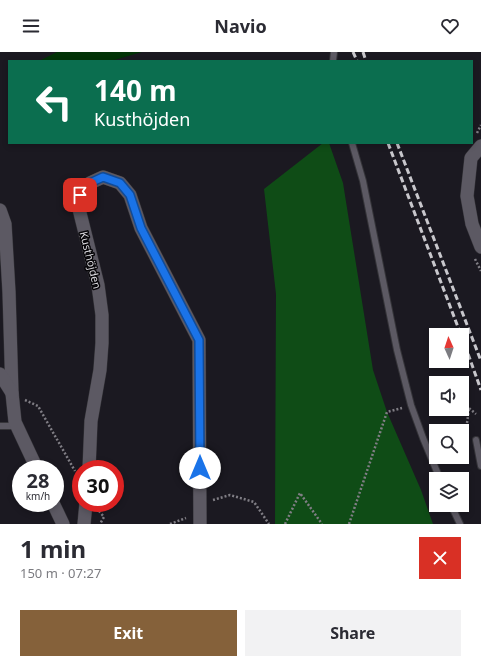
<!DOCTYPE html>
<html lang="en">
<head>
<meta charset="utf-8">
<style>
	body { margin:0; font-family:"Noto Sans",sans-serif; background:#f2f2f3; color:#2b2b33; height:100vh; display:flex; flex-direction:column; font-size:15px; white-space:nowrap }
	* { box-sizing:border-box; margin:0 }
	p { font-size:13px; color:#7c7c81 }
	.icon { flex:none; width:22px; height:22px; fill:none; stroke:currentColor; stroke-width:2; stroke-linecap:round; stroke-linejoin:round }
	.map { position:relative; height:472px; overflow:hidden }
	.side { display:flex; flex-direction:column; background:#fff; flex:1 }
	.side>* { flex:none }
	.top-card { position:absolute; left:8px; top:8px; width:465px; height:84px; border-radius:0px; box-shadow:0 2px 6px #0003; background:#0b6e4f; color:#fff; overflow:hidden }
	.needle { width:26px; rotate:357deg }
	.fabs { position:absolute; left:429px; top:276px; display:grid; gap:8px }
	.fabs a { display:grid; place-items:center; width:40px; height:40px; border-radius:0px; background:#fff; box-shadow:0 2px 6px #0003; font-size:20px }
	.speed { position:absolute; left:12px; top:408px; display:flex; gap:8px; font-size:20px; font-weight:700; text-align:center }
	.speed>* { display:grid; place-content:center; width:52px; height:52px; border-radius:50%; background:#fff; box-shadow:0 2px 6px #0003; line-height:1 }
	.speed small { font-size:10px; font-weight:400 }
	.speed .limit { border:6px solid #d22; background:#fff; color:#111 }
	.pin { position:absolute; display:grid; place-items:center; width:34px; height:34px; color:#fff; margin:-17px; border-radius:8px; box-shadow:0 2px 6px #0006 }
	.me { position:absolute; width:44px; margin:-22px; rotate:0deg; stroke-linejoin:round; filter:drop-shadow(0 0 3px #0008) }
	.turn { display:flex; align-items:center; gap:14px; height:84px; padding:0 20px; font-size:18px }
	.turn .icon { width:52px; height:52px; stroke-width:2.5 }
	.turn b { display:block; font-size:28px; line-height:34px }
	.round { display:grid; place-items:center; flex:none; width:42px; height:42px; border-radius:0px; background:#f2f2f3 }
	.summary { display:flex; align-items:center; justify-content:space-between; height:68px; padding:0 20px }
	h1 { font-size:24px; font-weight:700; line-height:30px }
	.primary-button { display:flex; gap:8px; margin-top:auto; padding:8px 20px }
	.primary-button a { flex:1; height:46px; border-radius:0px; background:#85613a; color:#fff; font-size:16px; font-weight:700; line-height:46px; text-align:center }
	.primary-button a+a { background:#f2f2f3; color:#2b2b33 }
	header { display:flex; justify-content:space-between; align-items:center; height:52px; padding:0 20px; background:#fff; font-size:18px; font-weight:700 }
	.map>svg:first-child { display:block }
	.green { fill:#023307 }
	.forest { fill:#0f4c16 }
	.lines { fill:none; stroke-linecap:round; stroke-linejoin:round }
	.lane-casing { stroke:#353439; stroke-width:8 }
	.street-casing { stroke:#353439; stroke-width:14 }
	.path { stroke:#807e85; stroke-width:2.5; stroke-dasharray:2 2; stroke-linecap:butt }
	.lane { stroke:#5c5963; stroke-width:6 }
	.street { stroke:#5c5963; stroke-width:13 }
	.rail { stroke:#c8c7cc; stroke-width:3; stroke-dasharray:6 3; stroke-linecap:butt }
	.route-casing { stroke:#114b97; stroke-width:10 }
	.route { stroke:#1a73e8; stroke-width:7 }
	.labels { text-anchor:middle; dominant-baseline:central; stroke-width:3; stroke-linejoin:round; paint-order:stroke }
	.street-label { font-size:11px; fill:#dbdadf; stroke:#060508 }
</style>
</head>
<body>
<header><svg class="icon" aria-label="menu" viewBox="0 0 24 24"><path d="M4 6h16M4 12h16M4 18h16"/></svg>Navio<svg class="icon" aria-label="heart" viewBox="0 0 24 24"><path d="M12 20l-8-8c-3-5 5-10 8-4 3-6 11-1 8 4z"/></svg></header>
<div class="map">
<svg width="481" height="472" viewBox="0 0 481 472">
	<rect width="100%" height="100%" fill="#1b1921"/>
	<path class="green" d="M57 0H142L111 9H39Z"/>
	<path class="forest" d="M323 91H329L343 131 373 318 387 360 421 438 433 472H275L276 242 264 137Z"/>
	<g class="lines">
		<defs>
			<g id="lane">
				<path d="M333 9 334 0"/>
				<path d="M352 91 363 129 397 298 411 353 423 386 440 427"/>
				<path d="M0 374H17"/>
				<path d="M476 388 481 414"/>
				<path d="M451 453 460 472"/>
			</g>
			<g id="street">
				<path d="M481 94 471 106 467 144 472 172 481 195"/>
				<path d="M0 158 5 172 9 240 12 341 15 370 37 417"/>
				<path d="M0 322 12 341"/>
				<path d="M89 417 91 369 100 318 102 291V263L98 233 79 157 80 143 90 131 103 125 120 131 130 143 141 176 199 288 200 472"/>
				<path d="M53 451 63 472"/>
				<path d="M84 472 86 451"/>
			</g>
		</defs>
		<use href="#lane" class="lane-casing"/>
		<use href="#street" class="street-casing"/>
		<g class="path">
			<path d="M477 81 481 73"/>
			<path d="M475 207 481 219"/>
			<path d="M454 325 456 331"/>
			<path d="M462 347 464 352 476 362"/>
			<path d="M25 348 38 354 75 419"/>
			<path d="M467 371 469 357"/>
			<path d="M213 448 230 443 254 450 269 472"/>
			<path d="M99 459 104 465 100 472"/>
			<path d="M170 472 186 466"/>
			<path d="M285 472 300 441 322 472"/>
			<path d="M349 472 387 360 402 356"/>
		</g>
		<use href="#lane" class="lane"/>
		<use href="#street" class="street"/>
		<g class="rail">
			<path d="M353 0 357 9"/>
			<path d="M363 0 366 9"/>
			<path d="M388 91 461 283"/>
			<path d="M397 91 481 309"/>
			<path d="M462 285 481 338"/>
		</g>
	</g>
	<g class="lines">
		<defs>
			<path id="route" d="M80 143 90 131 103 125 120 131 130 143 141 176 199 288 200 416"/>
		</defs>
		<use href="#route" class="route-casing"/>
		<use href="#route" class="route"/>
	</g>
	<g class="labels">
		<g class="street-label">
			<text transform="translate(91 208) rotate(76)">Kusthöjden</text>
		</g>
	</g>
</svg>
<div class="fabs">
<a><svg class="needle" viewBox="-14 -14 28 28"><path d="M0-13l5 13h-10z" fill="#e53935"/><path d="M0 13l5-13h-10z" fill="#7c7c81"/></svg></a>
<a><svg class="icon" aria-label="sound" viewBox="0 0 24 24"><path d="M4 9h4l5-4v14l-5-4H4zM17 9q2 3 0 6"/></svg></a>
<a><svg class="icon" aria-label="search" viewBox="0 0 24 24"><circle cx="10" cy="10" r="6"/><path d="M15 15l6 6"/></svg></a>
<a><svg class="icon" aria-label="layers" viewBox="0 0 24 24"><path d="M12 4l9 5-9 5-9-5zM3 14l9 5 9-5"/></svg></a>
</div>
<div class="speed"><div>28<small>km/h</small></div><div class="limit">30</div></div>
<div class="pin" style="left:80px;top:143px;background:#d93025"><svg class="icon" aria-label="arrive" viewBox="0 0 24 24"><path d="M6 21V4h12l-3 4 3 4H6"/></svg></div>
<svg class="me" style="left:200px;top:416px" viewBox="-20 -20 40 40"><circle r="19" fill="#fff"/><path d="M0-13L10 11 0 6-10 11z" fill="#1a73e8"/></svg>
<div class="top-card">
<div class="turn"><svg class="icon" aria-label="left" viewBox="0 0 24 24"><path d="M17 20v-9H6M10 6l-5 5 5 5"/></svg><div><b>140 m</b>Kusthöjden</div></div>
</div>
</div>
<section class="side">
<div class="summary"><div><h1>1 min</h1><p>150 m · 07:27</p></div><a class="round" style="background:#d93025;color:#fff"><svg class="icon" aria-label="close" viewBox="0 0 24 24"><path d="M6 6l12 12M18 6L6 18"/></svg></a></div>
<div class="primary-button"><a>Exit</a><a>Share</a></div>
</section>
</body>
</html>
